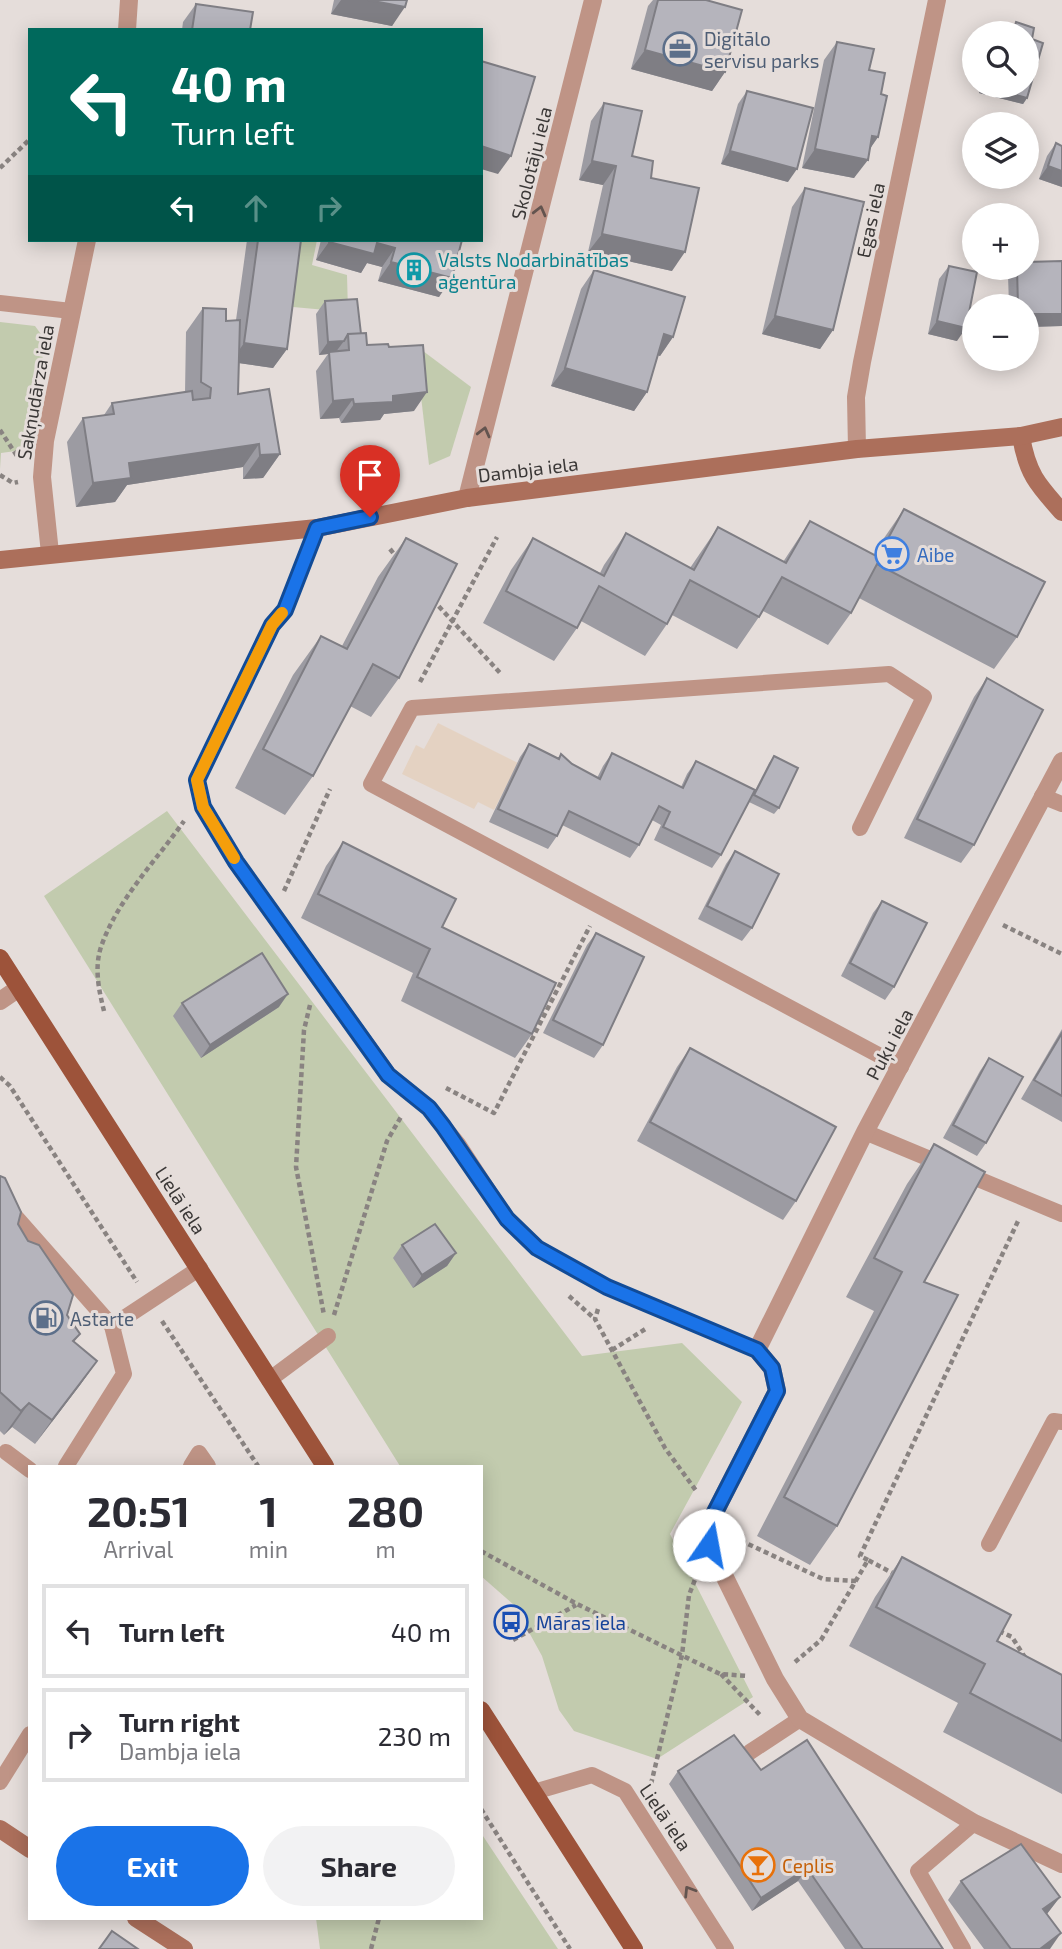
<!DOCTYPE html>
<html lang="en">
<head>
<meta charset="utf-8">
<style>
	body { margin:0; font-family:"Exo 2",sans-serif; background:#f2f2f3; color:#2b2b33; height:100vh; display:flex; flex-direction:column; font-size:26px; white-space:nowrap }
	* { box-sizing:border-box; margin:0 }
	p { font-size:23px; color:#7c7c81 }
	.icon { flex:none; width:38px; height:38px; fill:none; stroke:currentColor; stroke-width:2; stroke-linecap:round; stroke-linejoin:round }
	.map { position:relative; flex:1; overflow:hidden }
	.side { position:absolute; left:28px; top:1465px; width:455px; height:455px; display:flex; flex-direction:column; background:#fff; border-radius:0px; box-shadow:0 4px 18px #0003 }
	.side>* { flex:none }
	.top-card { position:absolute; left:28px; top:28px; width:455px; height:214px; border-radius:0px; box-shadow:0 4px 18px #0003; background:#00695c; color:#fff; overflow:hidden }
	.fabs { position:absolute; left:962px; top:21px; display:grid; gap:14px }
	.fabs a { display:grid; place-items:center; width:77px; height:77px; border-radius:50%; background:#fff; box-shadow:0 4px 18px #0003; font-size:35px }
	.pin { position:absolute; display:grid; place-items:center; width:60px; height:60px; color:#fff; margin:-72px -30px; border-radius:50% 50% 50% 0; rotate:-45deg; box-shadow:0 0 7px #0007 }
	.pin .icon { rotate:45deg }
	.me { position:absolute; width:77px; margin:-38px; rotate:12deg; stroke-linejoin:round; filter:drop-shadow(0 0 5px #0008) }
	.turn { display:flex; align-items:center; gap:24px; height:147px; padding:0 28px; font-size:32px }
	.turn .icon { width:91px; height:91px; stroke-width:2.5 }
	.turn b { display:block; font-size:49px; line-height:60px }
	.lanes { display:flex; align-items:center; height:66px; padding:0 28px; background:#0003; justify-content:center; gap:35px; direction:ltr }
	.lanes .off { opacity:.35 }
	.eta { display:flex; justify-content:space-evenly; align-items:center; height:119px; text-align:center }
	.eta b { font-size:42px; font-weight:700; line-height:49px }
	.action { display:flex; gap:14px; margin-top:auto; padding:14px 28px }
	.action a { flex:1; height:80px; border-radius:42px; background:#1a73e8; color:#fff; font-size:28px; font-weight:700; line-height:80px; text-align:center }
	.action a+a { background:#f2f2f3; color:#2b2b33 }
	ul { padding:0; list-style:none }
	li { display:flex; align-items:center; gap:21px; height:94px; margin:0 14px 10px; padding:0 14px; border:4px solid #e1e1e2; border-radius:0px }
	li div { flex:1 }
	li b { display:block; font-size:26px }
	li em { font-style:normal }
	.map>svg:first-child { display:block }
	.industrial { fill:#e4d2c2 }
	.green { fill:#c2cbae }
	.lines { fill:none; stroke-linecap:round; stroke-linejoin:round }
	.path { stroke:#898381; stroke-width:4.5; stroke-dasharray:5 3.5; stroke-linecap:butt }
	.lane { stroke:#bf9486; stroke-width:16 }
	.street { stroke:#bf9486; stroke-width:18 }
	.secondary { stroke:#ac6f5b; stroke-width:18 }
	.primary { stroke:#9d533a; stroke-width:18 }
	.wall { fill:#9c9ba2 }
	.shaded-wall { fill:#7f7e84 }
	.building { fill:#b5b4bc; stroke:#7f7e84; stroke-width:2 }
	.oneway { stroke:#63544f }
	.route-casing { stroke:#114b97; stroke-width:18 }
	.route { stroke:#1a73e8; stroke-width:12 }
	.slow { stroke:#f59e0b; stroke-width:12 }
	.labels { text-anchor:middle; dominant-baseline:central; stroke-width:6; stroke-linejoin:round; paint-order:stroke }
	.service-label { font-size:19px; fill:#4e5e75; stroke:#e5ddda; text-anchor:start }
	.street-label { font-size:19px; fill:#3b3837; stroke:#e5ddda }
	.culture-label { font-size:19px; fill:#0d838f; stroke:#e5ddda; text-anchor:start }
	.shop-label { font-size:19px; fill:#366cbe; stroke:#e5ddda; text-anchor:start }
	.transit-label { font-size:19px; fill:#164399; stroke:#e5ddda; text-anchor:start }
	.food-label { font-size:19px; fill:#c56008; stroke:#e5ddda; text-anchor:start }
</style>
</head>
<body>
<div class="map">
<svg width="1062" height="1949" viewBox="0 0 1062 1949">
	<rect width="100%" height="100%" fill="#e5ddda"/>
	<path class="industrial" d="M438 723 518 763 494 810 478 802 474 809 402 774 416 745 424 749Z"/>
	<g class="green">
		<path d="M298 240H317L312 265 347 275 348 312 293 307Z"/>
		<path d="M0 322 35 326 46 341 23 450 1 453 0 469Z"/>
		<path d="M415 345 471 387 450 456 429 465Z"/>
		<path d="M167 811 582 1356 682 1343 742 1402 670 1534 753 1697 657 1759 574 1731 559 1710 542 1656 514 1605 481 1576V1466H400L44 896Z"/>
		<path d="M481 1833 558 1949H320L316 1918H481Z"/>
	</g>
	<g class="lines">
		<g class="path">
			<path d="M0 168 30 139"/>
			<path d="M0 430 17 456"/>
			<path d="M0 475 13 483 18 482"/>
			<path d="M390 549 398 559"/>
			<path d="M433 600 501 674"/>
			<path d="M420 682 497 537"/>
			<path d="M284 891 330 789"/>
			<path d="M1003 925 1062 954"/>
			<path d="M310 1005 304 1030 296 1167 324 1315"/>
			<path d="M104 1011C99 991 94 968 101 947 117 900 156 861 184 821"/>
			<path d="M0 1077 10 1086 137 1282"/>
			<path d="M446 1088 494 1113 590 926"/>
			<path d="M569 1296 595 1319"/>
			<path d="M598 1309 595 1319 665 1448 697 1492"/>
			<path d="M334 1315 387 1141 402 1115"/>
			<path d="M162 1321 258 1466"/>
			<path d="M612 1350 647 1328"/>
			<path d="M733 1537 823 1579 856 1581"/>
			<path d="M481 1551 577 1604 720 1674 747 1676"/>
			<path d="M868 1560 860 1556 1019 1219"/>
			<path d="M999 1631 1012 1637 1026 1659"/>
			<path d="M513 1640 576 1605"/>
			<path d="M795 1662 821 1640 868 1560 896 1575"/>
			<path d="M721 1674 761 1716"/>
			<path d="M651 1784 682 1655 689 1595 696 1577"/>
			<path d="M481 1809 570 1949"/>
			<path d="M371 1949 379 1918"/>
		</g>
		<g class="lane">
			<path d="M0 303 71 311"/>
			<path d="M317 528 285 610 272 625 197 780 203 807 236 862 389 1075 429 1108 458 1144 507 1219 537 1248 607 1287 757 1350"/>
			<path d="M1042 796 1062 804"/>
			<path d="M860 828 924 697 889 674 412 708 371 784 901 1067"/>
			<path d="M865 1132 1062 1214"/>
			<path d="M0 1199 112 1326 124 1374 66 1466"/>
			<path d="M112 1326 200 1268"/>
			<path d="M269 1380 328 1336"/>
			<path d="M6 1452 30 1470"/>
			<path d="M191 1466 199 1453 208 1466"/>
			<path d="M989 1544 1054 1421 1062 1422"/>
			<path d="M750 1752 800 1719"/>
			<path d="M0 1782 30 1734"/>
			<path d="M534 1792 592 1775 625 1791 726 1949"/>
			<path d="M963 1949 918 1871 974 1823"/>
		</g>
		<g class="street">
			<path d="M127 30 129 0"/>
			<path d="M857 449 856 397 862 362 937 0"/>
			<path d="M467 498 593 0"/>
			<path d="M50 553 42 477 45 441 87 240"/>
			<path d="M1062 761 865 1132 757 1350 772 1368 777 1391 713 1516 709 1545 775 1679 800 1719 974 1823 1062 1864"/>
			<path d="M0 1001 19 988"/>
		</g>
		<g class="secondary">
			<path d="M1021 436C1027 473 1037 484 1062 512"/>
			<path d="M0 560 317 528 467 498 857 449 1021 436 1062 427"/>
			<path d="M0 1829 30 1849"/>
			<path d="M136 1918 184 1949"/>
		</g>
		<g class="primary">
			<path d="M0 958 325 1466"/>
			<path d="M481 1710 634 1949"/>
		</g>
	</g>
	<g class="wall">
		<path d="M334 0H407L392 26 331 14Z"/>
		<path d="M653 0H706L725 72 712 91 631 69 648 6Z"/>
		<path d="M196 4 250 30H182L183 22Z"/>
		<path d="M1016 22 1034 28 1032 39 1043 43 1027 98 1023 104 979 93 981 86H1027V33H998L1000 31 1010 33 1011 29Z"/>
		<path d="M837 42 869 70 881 94 878 137 869 150 854 178 802 168 824 60Z"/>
		<path d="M747 91 788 182 721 164 738 104Z"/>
		<path d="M604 103 632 156 651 178 672 271 588 252 603 185 579 180 591 121Z"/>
		<path d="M1056 143 1062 187 1039 179 1047 156Z"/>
		<path d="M805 188 833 330 820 349 762 334 792 207Z"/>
		<path d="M247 240H301L287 349 273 368 239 363 238 394 280 454 263 478 243 479V467L127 485 115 502 76 507 67 442 83 418 104 415 112 403 185 393 186 332 203 308 226 321 236 320Z"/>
		<path d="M321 240H462L439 297 378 281 382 267 367 263 361 273 316 260Z"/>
		<path d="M1062 261V326L1027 327V306H1009L1008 275 1013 268H1027Z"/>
		<path d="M949 266 957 341 928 334 939 279Z"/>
		<path d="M594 270 673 337 660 356 658 355 647 392 634 411 551 386 581 289Z"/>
		<path d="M325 301 361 334 367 345 414 411 384 414 380 420 341 423 339 418 320 419 316 371 328 354 319 355 316 314Z"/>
		<path d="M904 509 1017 637 994 669 859 598 851 613 828 645 763 611 737 649 672 615 667 624 645 656 581 621 577 628 554 661 483 623 511 570 533 538 600 573 604 565 626 533 690 568 718 527 783 562 810 521 874 555 882 541Z"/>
		<path d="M406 538 399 678 371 717 350 706 313 776 285 815 235 788 293 675 321 636 342 646 378 577Z"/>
		<path d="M987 678 974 845 961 863 904 838 974 697Z"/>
		<path d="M529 744 558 758 561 754 572 764 597 778 603 766 612 753 681 787 687 774 696 761 721 855 712 868 654 840 661 825 652 820 639 845 630 858 562 825 557 836 548 849 489 822 520 757Z"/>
		<path d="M774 756 779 808 774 814 749 802 769 763Z"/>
		<path d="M343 842 442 927 532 1034 515 1058 401 1001 413 973 301 918 326 866Z"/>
		<path d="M735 851 752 928 742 941 698 919 726 864Z"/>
		<path d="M882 901 894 987 885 1000 841 976 873 913Z"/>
		<path d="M596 933 603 1045 594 1058 543 1033 587 945Z"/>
		<path d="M182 1003 279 1007 201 1058 173 1016Z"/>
		<path d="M1062 1029V1122L1021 1099Z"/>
		<path d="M690 1048 796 1201 783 1220 637 1141 677 1067Z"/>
		<path d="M989 1058 986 1143 977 1156 943 1138 980 1071Z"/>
		<path d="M934 1144 924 1282 837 1526 810 1565 757 1536 874 1311 846 1297 907 1184Z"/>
		<path d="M0 1176 18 1224 67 1315 80 1334 74 1342 97 1361 80 1385 35 1444 12 1427 4 1435 0 1431Z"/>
		<path d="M402 1245 456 1253 447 1266 413 1288 393 1258Z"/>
		<path d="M902 1557 997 1641 1062 1675V1794L943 1732 958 1703 849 1646 875 1597Z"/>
		<path d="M761 1770 943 1949H845L798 1881 752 1911 669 1784 678 1771Z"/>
		<path d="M961 1881 1060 1897 1047 1914 1050 1949H984L948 1900Z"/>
	</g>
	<g class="shaded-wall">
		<path d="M341 0H368L405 7 392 26 331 14Z"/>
		<path d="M645 50 725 72 712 91 631 69Z"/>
		<path d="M983 86 1027 98 1023 104 979 93Z"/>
		<path d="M872 136 878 137 865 156Z"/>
		<path d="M481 146 511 156 498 174 481 169Z"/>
		<path d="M815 149 868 160 854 178 802 168Z"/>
		<path d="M730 151 797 169 788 182 721 164Z"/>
		<path d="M592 161 616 166 603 185 579 180Z"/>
		<path d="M1048 166 1062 171V187L1039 179Z"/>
		<path d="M602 234 685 252 672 271 588 252Z"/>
		<path d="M329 242 377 243 395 248 382 267 367 263 361 273 316 260Z"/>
		<path d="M391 262 452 278 439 297 378 281Z"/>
		<path d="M1027 314H1062V326L1027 327Z"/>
		<path d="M775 316 833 330 820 349 762 334Z"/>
		<path d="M937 321 966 328 957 341 928 334Z"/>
		<path d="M664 334 673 337 660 356 651 353Z"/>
		<path d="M344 341 335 353 329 352 328 354 319 355 328 342Z"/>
		<path d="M244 343 287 349 273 368 231 362Z"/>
		<path d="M565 368 647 392 634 411 551 386Z"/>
		<path d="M427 392 414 411 384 414 380 420 341 423 354 404 393 396Z"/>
		<path d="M353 399 339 418 320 419 333 401Z"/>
		<path d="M259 444 243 467 127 485 115 502 76 507 93 483 129 463Z"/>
		<path d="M280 454 263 478 243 479 260 455Z"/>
		<path d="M288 994 279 1007 201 1058 210 1045Z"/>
		<path d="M456 1253 447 1266 413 1288 422 1275Z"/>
		<path d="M97 1361 80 1385 35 1444 52 1420Z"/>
		<path d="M29 1403 12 1427 4 1435 21 1411Z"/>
		<path d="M807 1868 798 1881 752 1911 761 1898Z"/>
		<path d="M1060 1897 1046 1915 1043 1909Z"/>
		<path d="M1061 1933 1050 1949H1040Z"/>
	</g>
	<g class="building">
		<path d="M368 0H407L405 7Z"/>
		<path d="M658 0H706L742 10 725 72 645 50Z"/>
		<path d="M196 4 253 12 250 30H192Z"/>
		<path d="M1016 22 1034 28 1032 39 1043 43 1027 98 983 86H1027V33H1013Z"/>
		<path d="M1000 31 1012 33H999Z"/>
		<path d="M837 42 874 49 869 70 885 73 881 94 887 96 878 137 872 136 868 160 815 149Z"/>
		<path d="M481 61 535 77 511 156 481 146Z"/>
		<path d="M747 91 813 108 797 169 730 151Z"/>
		<path d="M604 103 642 111 632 156 653 161 651 178 699 188 685 252 602 234 616 166 592 161Z"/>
		<path d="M1056 143 1062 146V171L1048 166Z"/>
		<path d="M805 188 864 202 833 330 775 316Z"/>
		<path d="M258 240H301L287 349 244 343Z"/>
		<path d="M329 240H462L452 278 391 262 395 248 377 243 374 254 329 242Z"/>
		<path d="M1062 261V314H1027V306H1018L1017 268H1027V262Z"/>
		<path d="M949 266 977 272 966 328 937 321Z"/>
		<path d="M594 270 685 297 673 337 664 334 647 392 565 368Z"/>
		<path d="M357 299 361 334H348L344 341 328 342 325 301Z"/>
		<path d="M203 308 226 309V321L240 320 238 394 269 389 280 454 260 455 259 444 129 463 131 478 93 483 83 418 114 414 112 403 192 391 193 400 210 398 211 388 201 382Z"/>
		<path d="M366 333 367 345 388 344 389 347 423 345 427 392 393 396V402L354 404 353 399 333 401 329 352 349 350 348 334Z"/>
		<path d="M904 509 1045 582 1017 637 877 564 851 613 782 577 759 617 690 580 667 624 599 586 577 628 506 591 533 538 604 576 626 533 694 570 718 527 786 563 810 521 878 557Z"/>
		<path d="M406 538 457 564 399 678 373 664 313 776 263 749 321 636 347 649Z"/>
		<path d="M987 678 1043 710 974 845 917 819Z"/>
		<path d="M529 744 559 759 561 754 572 764 600 779 612 753 683 788 696 761 755 790 721 855 663 827 670 812 659 806 639 845 569 811 557 836 498 809Z"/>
		<path d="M774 756 798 768 779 808 754 795Z"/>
		<path d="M343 842 456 899 442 927 556 983 532 1034 417 977 430 949 318 894Z"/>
		<path d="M735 851 779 874 752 928 707 906Z"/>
		<path d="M882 901 927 923 894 987 850 963Z"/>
		<path d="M596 933 644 957 603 1045 553 1020Z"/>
		<path d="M262 953 288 994 210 1045 182 1003Z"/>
		<path d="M1062 1033V1096L1034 1080Z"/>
		<path d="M690 1048 836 1127 796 1201 650 1122Z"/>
		<path d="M989 1058 1023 1077 986 1143 953 1125Z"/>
		<path d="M934 1144 985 1172 924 1282 958 1295 837 1526 784 1497 902 1272 874 1258Z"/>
		<path d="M0 1176 5 1178 21 1212 18 1224 28 1241 39 1245 73 1295 67 1315 80 1334 73 1341 97 1361 52 1420 29 1403 21 1411 0 1392Z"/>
		<path d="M435 1224 456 1253 422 1275 402 1245Z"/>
		<path d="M902 1557 1011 1615 997 1641 1062 1675V1741L970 1693 985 1664 876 1607Z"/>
		<path d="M734 1735 761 1770 807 1740 943 1949H863L807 1868 761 1898 678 1771Z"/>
		<path d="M1021 1844 1060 1897 1043 1909 1061 1933 1040 1949H1011L961 1881Z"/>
		<path d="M112 1931 138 1949H99Z"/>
	</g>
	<defs><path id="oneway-chevron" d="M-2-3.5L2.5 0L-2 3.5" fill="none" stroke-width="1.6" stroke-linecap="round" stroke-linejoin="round" transform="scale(1.75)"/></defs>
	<g class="oneway">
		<use href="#oneway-chevron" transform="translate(540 211) rotate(-76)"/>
		<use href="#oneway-chevron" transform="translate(484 432) rotate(-76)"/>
		<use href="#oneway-chevron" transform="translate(689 1891) rotate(-122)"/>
	</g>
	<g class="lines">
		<defs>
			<path id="route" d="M370 517 317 528 285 610 272 625 197 780 203 807 236 862 388 1075 429 1108 443 1126 507 1219 537 1248 607 1287 757 1350 772 1368 777 1391 713 1516 709 1545"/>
		</defs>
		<use href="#route" class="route-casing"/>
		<use href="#route" class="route"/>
		<path class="slow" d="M234 858 203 807 197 780 272 625 282 613"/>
	</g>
	<defs>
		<symbol id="office-ring" viewBox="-11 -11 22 22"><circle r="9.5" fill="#e5ddda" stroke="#5c6f8a" stroke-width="1.5"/><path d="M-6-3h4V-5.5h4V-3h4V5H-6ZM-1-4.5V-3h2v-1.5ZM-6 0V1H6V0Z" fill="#5c6f8a"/></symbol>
		<symbol id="building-ring" viewBox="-11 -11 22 22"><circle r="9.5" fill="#e5ddda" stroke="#0f9aa8" stroke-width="1.5"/><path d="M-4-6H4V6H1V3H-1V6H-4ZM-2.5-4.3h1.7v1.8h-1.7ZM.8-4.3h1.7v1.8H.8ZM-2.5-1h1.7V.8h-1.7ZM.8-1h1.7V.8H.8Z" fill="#0f9aa8"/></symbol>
		<symbol id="supermarket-ring" viewBox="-11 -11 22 22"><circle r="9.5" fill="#e5ddda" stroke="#3f7fe0" stroke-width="1.5"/><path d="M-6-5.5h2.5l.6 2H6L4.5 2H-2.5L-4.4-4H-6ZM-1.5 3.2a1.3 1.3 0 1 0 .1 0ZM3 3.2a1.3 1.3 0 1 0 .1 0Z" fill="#3f7fe0"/></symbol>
		<symbol id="fuel-ring" viewBox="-11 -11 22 22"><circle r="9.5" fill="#e5ddda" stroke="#5c6f8a" stroke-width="1.5"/><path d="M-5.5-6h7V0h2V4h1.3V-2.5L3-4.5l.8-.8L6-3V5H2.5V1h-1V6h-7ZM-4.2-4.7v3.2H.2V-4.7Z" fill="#5c6f8a"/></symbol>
		<symbol id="bus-ring" viewBox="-11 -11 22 22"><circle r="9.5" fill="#e5ddda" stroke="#1a4fb4" stroke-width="1.5"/><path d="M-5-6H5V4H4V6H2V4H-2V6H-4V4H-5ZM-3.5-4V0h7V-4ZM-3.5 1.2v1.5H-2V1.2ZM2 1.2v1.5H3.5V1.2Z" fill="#1a4fb4"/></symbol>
		<symbol id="bar-ring" viewBox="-11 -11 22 22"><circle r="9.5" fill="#e5ddda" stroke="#e8710a" stroke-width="1.5"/><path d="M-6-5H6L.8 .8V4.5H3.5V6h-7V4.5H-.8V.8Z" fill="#e8710a"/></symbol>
	</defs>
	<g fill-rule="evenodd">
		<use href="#office-ring" x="661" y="30" width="38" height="38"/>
		<use href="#building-ring" x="395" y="251" width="38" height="38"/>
		<use href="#supermarket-ring" x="873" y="535" width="38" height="38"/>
		<use href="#fuel-ring" x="27" y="1299" width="38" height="38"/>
		<use href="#bus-ring" x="492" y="1603" width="38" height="38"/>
		<use href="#bar-ring" x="739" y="1846" width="38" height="38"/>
	</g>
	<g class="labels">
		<g class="service-label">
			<text x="704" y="38">Digitālo<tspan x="704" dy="22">servisu parks</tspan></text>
			<text x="70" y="1318">Astarte</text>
		</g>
		<g class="street-label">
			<text transform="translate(531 163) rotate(-76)">Skolotāju iela</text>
			<text transform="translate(870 220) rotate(-78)">Egas iela</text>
			<text transform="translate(35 392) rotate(-80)">Sakņudārza iela</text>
			<text transform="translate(528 469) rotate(-7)">Dambja iela</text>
			<text transform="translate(889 1044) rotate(-62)">Puķu iela</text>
			<text transform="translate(181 1200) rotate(57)">Lielā iela</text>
			<text transform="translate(666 1817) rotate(56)">Lielā iela</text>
		</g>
		<g class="culture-label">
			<text x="438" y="259">Valsts Nodarbinātības<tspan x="438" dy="22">aģentūra</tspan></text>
		</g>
		<g class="shop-label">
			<text x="917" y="554">Aibe</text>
		</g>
		<g class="transit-label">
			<text x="536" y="1622">Māras iela</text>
		</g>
		<g class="food-label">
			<text x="782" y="1865">Ceplis</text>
		</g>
	</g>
</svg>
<div class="fabs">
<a><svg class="icon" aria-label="search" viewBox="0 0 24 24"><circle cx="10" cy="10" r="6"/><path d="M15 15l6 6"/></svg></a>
<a><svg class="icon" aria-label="layers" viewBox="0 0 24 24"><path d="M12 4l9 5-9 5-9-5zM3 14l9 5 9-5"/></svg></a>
<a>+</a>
<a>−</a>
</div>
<div class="pin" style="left:370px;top:517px;background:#d93025"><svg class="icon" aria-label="arrive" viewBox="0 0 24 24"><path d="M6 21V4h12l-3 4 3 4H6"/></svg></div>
<svg class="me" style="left:709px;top:1545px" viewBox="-20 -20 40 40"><circle r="19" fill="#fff"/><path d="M0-13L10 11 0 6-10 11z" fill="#1a73e8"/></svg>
<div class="top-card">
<div class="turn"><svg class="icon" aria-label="left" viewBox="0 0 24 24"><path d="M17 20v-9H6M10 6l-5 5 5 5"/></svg><div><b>40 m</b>Turn left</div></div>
<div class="lanes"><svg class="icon" aria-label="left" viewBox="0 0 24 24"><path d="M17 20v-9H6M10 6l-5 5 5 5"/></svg><svg class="icon off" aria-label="ahead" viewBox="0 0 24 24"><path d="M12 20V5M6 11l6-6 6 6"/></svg><svg class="icon off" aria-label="right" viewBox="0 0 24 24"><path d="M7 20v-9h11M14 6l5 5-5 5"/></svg></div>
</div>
<section class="side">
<div class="eta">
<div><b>20:51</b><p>Arrival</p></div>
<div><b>1</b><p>min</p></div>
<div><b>280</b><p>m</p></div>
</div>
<ul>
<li><svg class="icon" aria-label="left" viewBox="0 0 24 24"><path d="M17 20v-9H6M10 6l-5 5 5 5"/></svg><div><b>Turn left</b></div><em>40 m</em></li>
<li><svg class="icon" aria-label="right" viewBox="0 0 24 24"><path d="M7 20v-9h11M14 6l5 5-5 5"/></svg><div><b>Turn right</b><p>Dambja iela</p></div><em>230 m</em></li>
</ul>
<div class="action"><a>Exit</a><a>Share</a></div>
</section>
</div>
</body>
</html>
